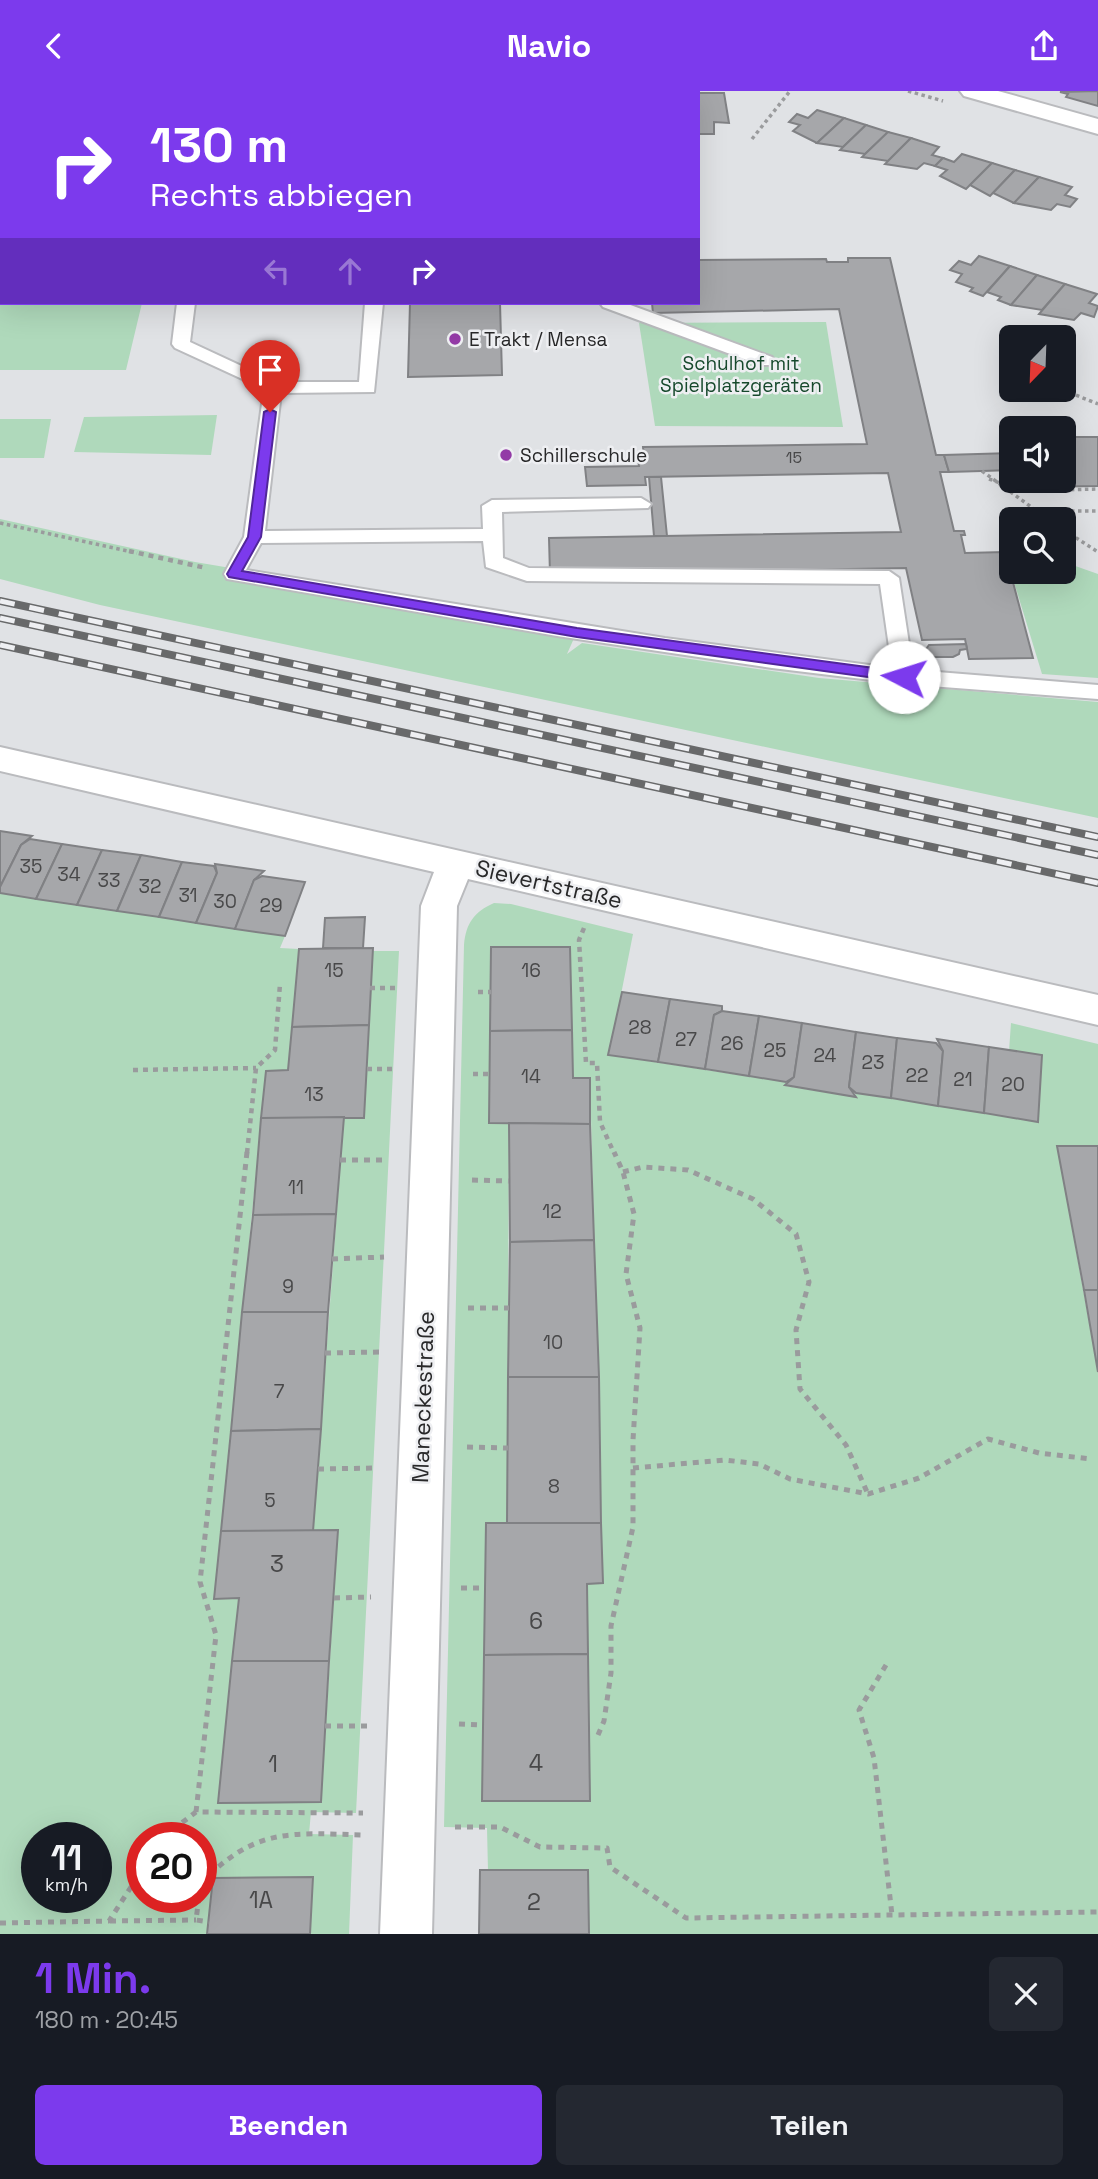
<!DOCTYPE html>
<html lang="de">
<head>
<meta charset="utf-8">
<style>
	body { margin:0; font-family:"Space Grotesk",sans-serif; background:#242831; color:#f1f3f6; height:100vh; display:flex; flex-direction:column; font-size:26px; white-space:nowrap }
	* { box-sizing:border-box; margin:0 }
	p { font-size:23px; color:#9ea1a6 }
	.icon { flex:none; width:38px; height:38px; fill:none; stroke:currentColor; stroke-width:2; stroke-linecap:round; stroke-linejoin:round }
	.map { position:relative; height:1843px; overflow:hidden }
	.panel { display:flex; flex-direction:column; background:#171b24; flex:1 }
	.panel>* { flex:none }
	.hud { position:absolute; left:0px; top:0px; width:700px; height:214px; box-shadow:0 7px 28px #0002; background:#7c3aed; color:#fff; overflow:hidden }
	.needle { width:46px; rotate:203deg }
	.fabs { position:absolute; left:999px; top:234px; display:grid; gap:14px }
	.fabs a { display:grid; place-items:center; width:77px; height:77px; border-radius:10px; background:#171b24; box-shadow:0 7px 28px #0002; font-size:35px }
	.speed { position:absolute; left:21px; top:1731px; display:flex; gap:14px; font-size:35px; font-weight:700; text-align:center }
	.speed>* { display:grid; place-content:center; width:91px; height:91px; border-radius:50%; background:#171b24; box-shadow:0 7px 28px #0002; line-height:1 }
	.speed small { font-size:18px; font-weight:400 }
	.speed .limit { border:10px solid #d22; background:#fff; color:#111 }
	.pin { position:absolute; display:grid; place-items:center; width:60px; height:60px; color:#fff; margin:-72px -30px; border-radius:50% 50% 50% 0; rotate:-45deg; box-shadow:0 0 7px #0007 }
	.pin .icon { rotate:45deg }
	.me { position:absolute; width:77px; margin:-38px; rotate:275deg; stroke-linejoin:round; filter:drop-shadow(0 0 5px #0008) }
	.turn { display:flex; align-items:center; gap:24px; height:147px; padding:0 35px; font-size:32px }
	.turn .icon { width:91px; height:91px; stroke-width:2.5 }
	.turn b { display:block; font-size:49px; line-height:60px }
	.lanes { display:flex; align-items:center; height:66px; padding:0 35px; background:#0003; justify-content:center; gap:35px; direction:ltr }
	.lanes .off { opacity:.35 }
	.round { display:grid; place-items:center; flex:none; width:74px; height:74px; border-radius:10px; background:#242831 }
	.summary { display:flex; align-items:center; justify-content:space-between; height:119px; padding:0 35px }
	h1 { font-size:42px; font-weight:800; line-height:52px; color:#7c3aed }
	.cta { display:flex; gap:14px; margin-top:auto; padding:14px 35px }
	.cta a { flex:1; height:80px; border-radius:10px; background:#7c3aed; color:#fff; font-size:28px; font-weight:800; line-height:80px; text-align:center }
	.cta a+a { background:#242831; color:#f1f3f6 }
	header { display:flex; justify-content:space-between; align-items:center; height:91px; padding:0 35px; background:#7c3aed; color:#fff; font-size:32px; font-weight:800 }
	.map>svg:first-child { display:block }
	.green { fill:#afd9bb; fill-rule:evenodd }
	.building { fill:#a6a7aa; stroke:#808184; stroke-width:2 }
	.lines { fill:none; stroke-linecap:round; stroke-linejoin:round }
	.lane-casing { stroke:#babbbe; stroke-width:4 }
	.street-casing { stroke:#babbbe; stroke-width:4 }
	.path-far2 { stroke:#9a9b9d; stroke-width:3.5; stroke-dasharray:3.5 3.5; stroke-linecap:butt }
	.path-far1 { stroke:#9a9b9d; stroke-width:4.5; stroke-dasharray:5 5; stroke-linecap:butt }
	.path { stroke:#9a9b9d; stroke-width:5; stroke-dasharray:6 6; stroke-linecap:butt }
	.lane { fill:#fff; fill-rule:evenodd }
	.street { fill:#fff; fill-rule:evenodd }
	.rail-casing { stroke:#68696a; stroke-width:8 }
	.rail { stroke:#eeeff2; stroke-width:5; stroke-dasharray:15; stroke-linecap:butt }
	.route { fill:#7c3aed; stroke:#51269a; stroke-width:2 }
	.poi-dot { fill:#933aa6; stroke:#eeeff2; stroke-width:2.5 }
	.labels { text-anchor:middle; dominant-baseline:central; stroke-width:5; stroke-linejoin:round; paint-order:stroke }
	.far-number-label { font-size:16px; fill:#484849 }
	.far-poi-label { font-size:19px; fill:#282829; stroke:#eeeff2; text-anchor:start }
	.far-park-label { font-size:19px; fill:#16492c; stroke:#eeeff2 }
	.number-label { font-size:19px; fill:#484849 }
	.street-label { font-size:23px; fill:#282829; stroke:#eeeff2 }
	.near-number-label { font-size:23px; fill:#484849 }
</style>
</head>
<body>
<header><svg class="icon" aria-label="back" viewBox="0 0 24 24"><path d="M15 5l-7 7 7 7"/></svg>Navio<svg class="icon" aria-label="share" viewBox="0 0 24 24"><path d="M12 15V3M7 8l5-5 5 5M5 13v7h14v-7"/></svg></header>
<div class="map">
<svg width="1098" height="1843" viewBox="0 0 1098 1843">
	<rect width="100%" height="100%" fill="#e0e2e5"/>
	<g class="green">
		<path d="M0 109 2 212H142L126 279H0Z"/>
		<path d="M826 231 843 336 655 335 639 232Z"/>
		<path d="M217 324 211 364 74 361 84 326Z"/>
		<path d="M0 328H51L44 367H0Z"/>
		<path d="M0 428 195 471 579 536 567 563 582 552 819 587 1098 611V727L100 514 0 488Z"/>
		<path d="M1011 467 1012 481H1064V471L1098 483V587L1042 583 1007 468Z"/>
		<path d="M0 802 285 845 280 857 299 858 288 979 266 980 214 1507H239L219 1712 321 1711 338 1439 313 1440 344 1026H364L372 860H399L356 1722 311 1721 309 1743 353 1744 349 1843H310L313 1786 213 1787 207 1843H0ZM37 1746H96V1806H37ZM142 1746H201V1806H142Z"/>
		<path d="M494 812 511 813 633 843 609 964 786 991V995L855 1006 856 1002 1038 1031 1042 965 1009 960 1011 932 1098 953V1055H1057L1098 1281V1843H589L588 1779 488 1780 487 1737 444 1736 464 854C466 832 474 821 494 812ZM492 856H570L573 987 590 988 603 1492 587 1493 590 1710H482L486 1433H507L509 1032H489Z"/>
	</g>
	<g class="building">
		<path d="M48 0H129L47 2Z"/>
		<path d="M239 0H321L239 2Z"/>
		<path d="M1098 0V15L1066 6 1068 3 1060 1Z"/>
		<path d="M698 2H724L729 32 714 31V43H698Z"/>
		<path d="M817 19 844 27 817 52 793 40 800 34 789 31 797 23 808 27Z"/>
		<path d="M844 27 866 34 843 56 817 52Z"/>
		<path d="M866 34 888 41 865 63 840 59Z"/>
		<path d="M888 41 911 47 888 70 862 66Z"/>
		<path d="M911 47 939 56 932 64 943 67 935 75 924 72 917 78 885 73Z"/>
		<path d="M962 63 992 72 966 98 940 85 947 79 935 75 943 67 954 71Z"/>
		<path d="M992 72 1015 79 990 105 970 94Z"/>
		<path d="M1015 79 1039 86 1014 112 993 102Z"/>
		<path d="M1039 86 1072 96 1065 104 1077 108 1070 116 1057 113 1051 119 1014 112Z"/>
		<path d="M979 165 1010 175 983 205 970 200 973 197 956 191 962 183 950 179 959 170 971 174Z"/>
		<path d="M848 167H890L936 364H944L949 381H940L954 440H964L965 444H961L965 462 1005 461 1033 567 969 568 965 548 922 549 906 477 550 483 549 447 901 441 888 382 645 386 646 394 587 395 585 376 639 375 638 368H644L643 356 867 353 839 218 653 222 652 212H698V169L826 168 827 171H848Z"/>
		<path d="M1010 175 1037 184 1011 214 998 209 1001 206 987 201Z"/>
		<path d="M1037 184 1065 193 1042 219 1011 214Z"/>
		<path d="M1065 193 1097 203 1089 212 1098 215 1094 226 1081 222 1074 229 1039 223Z"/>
		<path d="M410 212H500L502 284 408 286Z"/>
		<path d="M1064 346H1098V395L1032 396 1030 390H1064Z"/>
		<path d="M1012 362V379L982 380 949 381 944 364Z"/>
		<path d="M649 386H661L667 445H654Z"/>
		<path d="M966 553 967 558 960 559 959 563 953 566H933L924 561 929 554Z"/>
		<path d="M0 740 32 745 21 754 0 796Z"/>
		<path d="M30 748 62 753 36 808 0 802V796L21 754Z"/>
		<path d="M62 753 102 759 77 814 36 808Z"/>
		<path d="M102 759 141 764 117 820 77 814Z"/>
		<path d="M141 764 182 771 159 826 117 820Z"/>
		<path d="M182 771 214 775 217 782 196 832 159 826Z"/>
		<path d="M215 773 264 780 254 789 235 838 196 832 217 782Z"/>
		<path d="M262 785 305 791 285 845 235 838 254 789Z"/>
		<path d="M365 826 363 857H323L325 827Z"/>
		<path d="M491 856H570L572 939 490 940Z"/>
		<path d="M373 857 369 934 292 936 299 858Z"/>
		<path d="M622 901 670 908 658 971 608 964Z"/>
		<path d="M670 908 722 915V920L714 924 705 978 658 971Z"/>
		<path d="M722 920 759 925 749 985 705 978 714 924Z"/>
		<path d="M759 925 802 932 794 986 786 991 749 985Z"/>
		<path d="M802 932 856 941 849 996 856 1006 785 994 794 986Z"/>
		<path d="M369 934 364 1027H261L266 980 288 979 292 936Z"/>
		<path d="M572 939 573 987H590V1033L489 1032 490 940Z"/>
		<path d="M856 941 897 947 891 1007 856 1002 849 996Z"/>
		<path d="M897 947 936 952 943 960 938 1015 891 1007Z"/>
		<path d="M937 948 989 956 984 1022 938 1015 943 960Z"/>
		<path d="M989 956 1042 964 1038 1031 984 1022Z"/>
		<path d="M344 1026 336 1123 253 1124 261 1027Z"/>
		<path d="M509 1032 590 1033 594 1149 510 1151Z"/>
		<path d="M1057 1055H1098V1199H1084Z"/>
		<path d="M336 1123 328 1221H242L253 1124Z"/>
		<path d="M594 1149 599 1286H508L510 1151Z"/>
		<path d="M1084 1199H1098V1281Z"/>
		<path d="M242 1221H328L321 1338 231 1340Z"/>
		<path d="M508 1286H599L601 1432 507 1433Z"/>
		<path d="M321 1338 313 1440H221L231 1340Z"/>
		<path d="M486 1432H601L603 1492 587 1493 588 1563 484 1564Z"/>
		<path d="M338 1439 329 1570H232L239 1507 214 1508 221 1440Z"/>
		<path d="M588 1563 590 1710H482L484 1564Z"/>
		<path d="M232 1570H329L321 1711 218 1712Z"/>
		<path d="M480 1779H588L589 1843H479Z"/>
		<path d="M313 1786 310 1843H207L213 1787Z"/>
	</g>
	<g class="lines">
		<defs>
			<g id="lane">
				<path d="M177 212H195L190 251 276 291H359L365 212H383L374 301 281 302 265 440 483 438 482 415 492 409 641 407 651 413 648 417 502 421 503 467 529 477 889 480 899 487 913 579 1098 594V608L904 593 772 577 557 545 227 488 224 483 244 446 264 298 175 257 172 253ZM483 450 486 476 527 490 880 493 892 577 665 547 246 479 261 452Z"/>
				<path d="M600 212H625L772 266 775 270 772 274H760L603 216Z"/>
			</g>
			<g id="street">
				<path d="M960 0H998L1098 28V43L964 5Z"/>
				<path d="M0 656 1098 904V934L468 788 457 815 432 1843H380L421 815 434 781 0 680Z"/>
			</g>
		</defs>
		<use href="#lane" class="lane-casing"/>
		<use href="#street" class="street-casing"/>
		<g class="path-far2">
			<path d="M180 0 188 2"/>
			<path d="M363 0 375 2"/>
			<path d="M908 0 943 10"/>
			<path d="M31 2 33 0"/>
			<path d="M752 48 790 0"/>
			<path d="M1063 299 1098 313"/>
			<path d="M982 380 1049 429"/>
			<path d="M989 388 1022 400 1098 398"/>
			<path d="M1036 420H1098"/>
			<path d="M0 432 137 462"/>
			<path d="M1064 439 1098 461"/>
		</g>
		<g class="path-far1">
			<path d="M129 460 206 477"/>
			<path d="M584 837 579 849 586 972H597L600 1031 614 1062"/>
			<path d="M370 897H397"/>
			<path d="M478 901H491"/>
			<path d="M367 978H394"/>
			<path d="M133 979 256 977"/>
			<path d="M473 983H490"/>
			<path d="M247 1062 256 977 275 959 280 893"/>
		</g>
		<g class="path">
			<path d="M340 1069H388"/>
			<path d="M623 1081 643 1076 688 1079 753 1108 796 1143 809 1191 796 1239 800 1298 846 1354 868 1403"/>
			<path d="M472 1089 509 1090"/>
			<path d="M332 1168 384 1166"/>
			<path d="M468 1217H509"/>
			<path d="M325 1262 380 1261"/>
			<path d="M467 1356 508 1357"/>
			<path d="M633 1377 725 1369 759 1373 790 1388 868 1403 919 1387 988 1348 1039 1362 1091 1368"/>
			<path d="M318 1378 376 1377"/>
			<path d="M461 1497H485"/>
			<path d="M334 1507 371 1506"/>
			<path d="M886 1574 859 1619 874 1667 892 1824"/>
			<path d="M459 1633 483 1634"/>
			<path d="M325 1635H367"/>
			<path d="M598 1644 604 1630 611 1582V1535L633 1436V1349L640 1237 626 1183 634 1123 623 1081 614 1061"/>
			<path d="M196 1721 216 1544 200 1491 247 1061"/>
			<path d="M455 1736H500L540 1756 607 1757 610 1776 686 1827 1098 1821"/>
			<path d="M163 1746 196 1721 363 1722"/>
			<path d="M201 1792C256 1736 291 1742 363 1744"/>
			<path d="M199 1806 196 1829 209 1831"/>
			<path d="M110 1830 196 1829"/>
			<path d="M0 1832 109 1830 142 1779"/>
		</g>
		<use href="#lane" class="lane"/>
		<use href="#street" class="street"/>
		<defs>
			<g id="rail">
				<path d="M0 510 1098 746"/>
				<path d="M0 527 1098 764"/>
				<path d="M0 554 1098 792"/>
			</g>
		</defs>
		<use href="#rail" class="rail-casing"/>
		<use href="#rail" class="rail"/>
	</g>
	<path class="route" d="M270 318 276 321 261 446 242 480 577 537 904 581 911 586 904 591 577 546 229 486 227 483 248 446 264 321Z"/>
	<g class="poi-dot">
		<circle cx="455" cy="248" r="7"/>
		<circle cx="506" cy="364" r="7"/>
	</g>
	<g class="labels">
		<g class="far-number-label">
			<text x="794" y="366">15</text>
		</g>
		<g class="far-poi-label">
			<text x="469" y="248">E Trakt / Mensa</text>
			<text x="520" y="364">Schillerschule</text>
		</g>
		<g class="far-park-label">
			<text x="741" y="272">Schulhof mit<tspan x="741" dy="22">Spielplatzgeräten</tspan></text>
		</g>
		<g class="number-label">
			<text x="31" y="775">35</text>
			<text x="69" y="783">34</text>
			<text x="109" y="789">33</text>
			<text x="150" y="795">32</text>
			<text x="188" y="804">31</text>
			<text x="225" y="810">30</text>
			<text x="271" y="814">29</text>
			<text x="334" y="879">15</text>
			<text x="531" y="879">16</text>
			<text x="640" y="936">28</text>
			<text x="686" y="948">27</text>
			<text x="732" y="952">26</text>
			<text x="775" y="959">25</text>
			<text x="825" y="964">24</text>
			<text x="873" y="971">23</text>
			<text x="917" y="984">22</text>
			<text x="531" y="985">14</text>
			<text x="963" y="988">21</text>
			<text x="1013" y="993">20</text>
			<text x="314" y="1003">13</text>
			<text x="296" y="1096">11</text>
			<text x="552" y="1120">12</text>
			<text x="288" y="1195">9</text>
			<text x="553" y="1251">10</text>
			<text x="279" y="1300">7</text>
			<text x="554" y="1395">8</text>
			<text x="270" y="1409">5</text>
		</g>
		<g class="street-label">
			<text transform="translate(549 793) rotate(13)">Sievertstraße</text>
			<text transform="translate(423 1306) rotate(-88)">Maneckestraße</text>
		</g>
		<g class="near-number-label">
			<text x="277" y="1473">3</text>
			<text x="536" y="1530">6</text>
			<text x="536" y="1672">4</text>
			<text x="273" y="1673">1</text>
			<text x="261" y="1809">1A</text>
			<text x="534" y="1811">2</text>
		</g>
	</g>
</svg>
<div class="fabs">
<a><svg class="needle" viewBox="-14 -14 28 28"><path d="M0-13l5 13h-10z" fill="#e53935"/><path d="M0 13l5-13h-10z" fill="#9ea1a6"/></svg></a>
<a><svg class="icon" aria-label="sound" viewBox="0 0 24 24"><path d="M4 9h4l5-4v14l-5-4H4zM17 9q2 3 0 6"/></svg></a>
<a><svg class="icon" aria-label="search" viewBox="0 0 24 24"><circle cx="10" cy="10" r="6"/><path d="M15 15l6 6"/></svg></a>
</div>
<div class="speed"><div>11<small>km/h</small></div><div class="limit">20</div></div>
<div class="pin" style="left:270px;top:321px;background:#d93025"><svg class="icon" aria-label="arrive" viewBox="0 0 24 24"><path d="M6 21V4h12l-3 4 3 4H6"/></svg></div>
<svg class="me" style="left:904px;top:586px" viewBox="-20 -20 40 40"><circle r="19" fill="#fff"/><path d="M0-13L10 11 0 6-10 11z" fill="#7c3aed"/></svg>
<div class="hud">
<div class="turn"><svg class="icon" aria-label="right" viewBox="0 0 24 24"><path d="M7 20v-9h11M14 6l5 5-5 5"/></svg><div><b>130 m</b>Rechts abbiegen</div></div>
<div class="lanes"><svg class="icon off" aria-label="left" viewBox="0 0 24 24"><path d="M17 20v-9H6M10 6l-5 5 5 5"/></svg><svg class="icon off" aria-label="ahead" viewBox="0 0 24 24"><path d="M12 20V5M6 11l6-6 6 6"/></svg><svg class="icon" aria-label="right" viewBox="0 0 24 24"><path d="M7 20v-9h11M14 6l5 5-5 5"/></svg></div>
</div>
</div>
<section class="panel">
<div class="summary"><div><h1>1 Min.</h1><p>180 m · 20:45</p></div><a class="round"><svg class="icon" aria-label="close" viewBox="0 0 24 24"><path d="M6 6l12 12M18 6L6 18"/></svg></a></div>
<div class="cta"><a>Beenden</a><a>Teilen</a></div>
</section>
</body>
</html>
